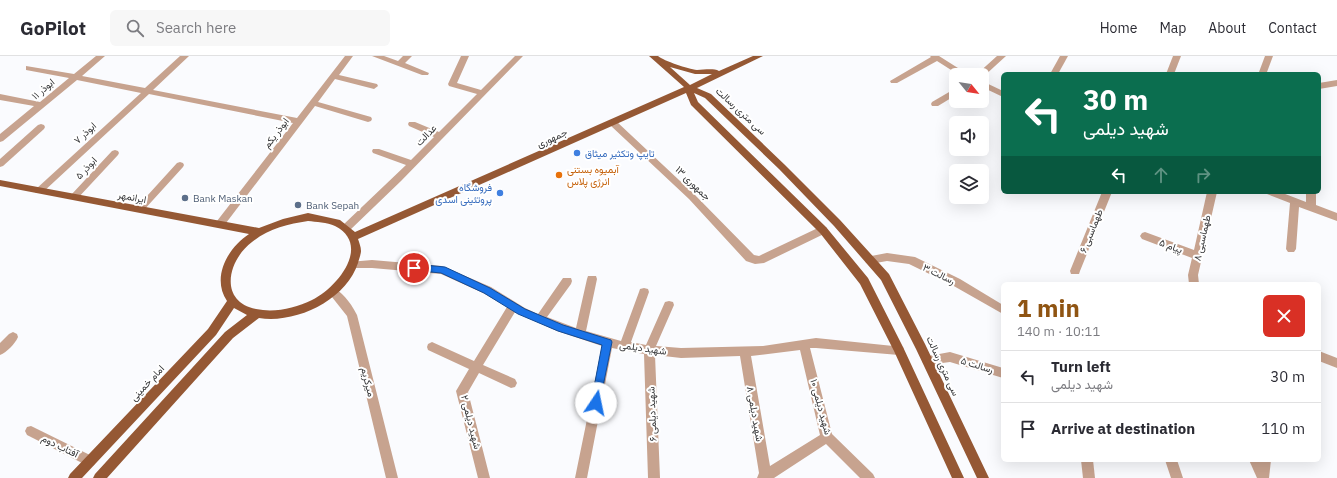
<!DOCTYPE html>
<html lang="en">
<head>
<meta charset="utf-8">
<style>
	body { margin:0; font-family:"IBM Plex Sans",Vazirmatn,sans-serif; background:#f7f7f7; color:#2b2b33; height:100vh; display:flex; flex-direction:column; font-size:15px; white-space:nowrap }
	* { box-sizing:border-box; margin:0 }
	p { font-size:13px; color:#7c7c81 }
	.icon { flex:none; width:22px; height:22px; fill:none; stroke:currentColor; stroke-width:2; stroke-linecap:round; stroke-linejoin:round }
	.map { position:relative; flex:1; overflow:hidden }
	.drawer { position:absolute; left:1001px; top:226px; width:320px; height:180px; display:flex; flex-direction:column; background:#fff; border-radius:6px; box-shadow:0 4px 16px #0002 }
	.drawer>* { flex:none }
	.top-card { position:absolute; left:1001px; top:16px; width:320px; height:122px; border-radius:6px; box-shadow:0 4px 16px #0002; background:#0b6e4f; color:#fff; overflow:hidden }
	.needle { width:26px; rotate:120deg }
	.controls { position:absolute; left:949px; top:12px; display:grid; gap:8px }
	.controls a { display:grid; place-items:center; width:40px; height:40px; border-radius:6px; background:#fff; box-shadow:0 4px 16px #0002; font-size:20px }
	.pin { position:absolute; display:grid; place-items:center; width:34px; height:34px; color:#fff; margin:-17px; border:2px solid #fff; border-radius:50%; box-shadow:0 1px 4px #0007 }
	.me { position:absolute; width:44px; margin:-22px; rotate:11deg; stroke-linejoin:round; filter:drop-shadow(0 0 3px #0008) }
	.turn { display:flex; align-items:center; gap:14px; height:84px; padding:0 16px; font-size:18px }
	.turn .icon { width:52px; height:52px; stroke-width:2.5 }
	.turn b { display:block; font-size:28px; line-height:34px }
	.lanes { display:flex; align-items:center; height:38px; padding:0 16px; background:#0003; justify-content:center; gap:20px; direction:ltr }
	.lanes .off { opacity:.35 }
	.round { display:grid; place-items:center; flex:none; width:42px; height:42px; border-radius:6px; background:#f7f7f7 }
	.summary { display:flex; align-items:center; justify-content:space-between; height:68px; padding:0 16px }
	h1 { font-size:24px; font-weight:700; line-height:30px; color:#8f5412 }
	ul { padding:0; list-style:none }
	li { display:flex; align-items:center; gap:12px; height:52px; padding:0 16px; border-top:1px solid #e1e1e2 }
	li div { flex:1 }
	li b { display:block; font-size:15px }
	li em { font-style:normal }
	header { display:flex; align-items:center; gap:24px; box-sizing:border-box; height:56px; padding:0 20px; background:#fff; border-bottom:1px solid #e1e1e2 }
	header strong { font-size:19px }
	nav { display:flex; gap:22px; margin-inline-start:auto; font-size:14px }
	.search { width:280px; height:36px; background:#f7f7f7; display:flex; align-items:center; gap:10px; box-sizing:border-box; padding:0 14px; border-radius:6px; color:#7c7c81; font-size:15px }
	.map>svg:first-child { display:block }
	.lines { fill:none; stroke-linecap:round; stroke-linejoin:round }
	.minor { fill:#c7a38f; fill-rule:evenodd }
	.major { fill:#955834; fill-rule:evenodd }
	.route { fill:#1a73e8; stroke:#114b97 }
	.shop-dot { fill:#3f7fe0; stroke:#fff; stroke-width:1.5 }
	.food-dot { fill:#e8710a; stroke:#fff; stroke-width:1.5 }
	.service-dot { fill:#5c6f8a; stroke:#fff; stroke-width:1.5 }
	.labels { text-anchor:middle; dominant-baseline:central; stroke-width:4; stroke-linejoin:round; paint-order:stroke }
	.street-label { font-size:10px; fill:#353638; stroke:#fff }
	.shop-label { font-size:10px; fill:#366cbe; stroke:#fff; text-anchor:start }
	.food-label { font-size:10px; fill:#c56008; stroke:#fff; text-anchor:start }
	.service-label { font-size:10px; fill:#4e5e75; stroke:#fff; text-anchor:start }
</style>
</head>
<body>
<header>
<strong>GoPilot</strong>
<div class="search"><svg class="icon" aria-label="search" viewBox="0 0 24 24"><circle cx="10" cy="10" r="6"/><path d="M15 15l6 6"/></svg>Search here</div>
<nav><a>Home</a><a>Map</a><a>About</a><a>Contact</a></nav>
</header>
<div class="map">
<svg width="1337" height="422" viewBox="0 0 1337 422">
	<rect width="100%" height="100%" fill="#fafbfe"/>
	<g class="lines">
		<g class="minor">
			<path d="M96 0H105L82 20 145 32 180 0H189L153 34 297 62 345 0H353L339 19 377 28 378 30 374 33 335 23 318 46 371 61 372 63 371 65 368 66 315 50 223 171 220 172 215 168 217 165 293 67 149 38 42 137H36L34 135 36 133 141 37 77 24 3 85 0 86V78L34 50 0 44V38L40 46 69 22 26 14V10L74 18Z"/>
			<path d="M372 0H384L398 5 403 0H412L405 7 429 17 428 19H422Z"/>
			<path d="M461 0H469L457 27 481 34 515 0H523L401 125 349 175H343L341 172 343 169 406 109 373 97 372 95 373 93H379L411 104 434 81 409 70 408 68 409 66H415L439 76 477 38 449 30 448 28Z"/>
			<path d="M930 0H939L969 19H959L937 5 897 27H891L890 25 931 1Z"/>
			<path d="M997 0H1006L983 21 982 19H976Z"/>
			<path d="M1060 0H1068L1058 18H1050Z"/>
			<path d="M1173 0H1181L1174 18H1166Z"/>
			<path d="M1265 0H1273L1267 16 1266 18H1261L1259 16Z"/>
			<path d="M1337 24V30L1319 33V27Z"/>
			<path d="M982 25 1003 35V41L982 31Z"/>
			<path d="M956 32V39L938 50H932L931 48 932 46Z"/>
			<path d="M613 64 616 65 695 139 754 199 759 200 820 171H826L828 174 826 177 764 207 755 208 746 205 689 143 610 69 609 67Z"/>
			<path d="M41 68 44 69 45 71 44 73 3 110 0 111V103L38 69Z"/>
			<path d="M115 94 118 95 119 97 118 99 77 143H71L69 141 71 139 112 95Z"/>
			<path d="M180 106 183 107 184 109 183 111 143 155H137L135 153 137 151 177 107Z"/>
			<path d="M1102 136H1112L1080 215 1079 218H1071L1070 215Z"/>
			<path d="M1207 136H1217L1198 219 1199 228H1189L1188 219 1192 202 1142 183 1140 180 1142 177 1145 176 1194 194Z"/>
			<path d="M1265 136H1280L1306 146V136H1316V149L1337 157V165L1299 151 1296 193 1294 196H1288L1286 193 1290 147 1267 138Z"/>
			<path d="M887 197 915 201 960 223 1003 249V258L952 229 909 208 887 205 870 208 866 207 865 204 866 201Z"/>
			<path d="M372 204 442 210 491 231 525 252 538 258 563 222H571L572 225 571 228 547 261 576 272 587 223 588 220H596L597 223 586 275 621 285 639 236 640 233 644 232 648 233 649 236 631 286 646 289 665 246 669 245 673 246 674 249 656 290 681 292 763 290 816 282 903 291 904 294 903 297 899 299 816 292H810L832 378 873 418 875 422H860L826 388 774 422H757L759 417 740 300 681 302 655 299 660 422H648L644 298 612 292 587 422H575L602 290 557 275 515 256 483 309 515 323 517 327 515 331 511 332 479 317 468 336 490 422H478L456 335 469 313 428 294 427 291 428 288 432 286 474 305 507 251 483 237 441 218 372 212H349L348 209 349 206ZM800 294 820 379 770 410 751 300Z"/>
			<path d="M333 232C342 235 353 250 357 259L398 422H386L347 260 328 236 329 233Z"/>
			<path d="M13 276 17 278 18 281C15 288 7 296 0 299V287L9 278Z"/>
			<path d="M1319 295 1337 302V312L1319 305Z"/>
			<path d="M950 296 1003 312V322L950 306 927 309 923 307 922 304 923 301Z"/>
			<path d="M31 370 94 401 96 405 94 409 90 411 86 409 27 379 25 375 27 371Z"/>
			<path d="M1081 404H1093L1095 422H1083Z"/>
			<path d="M1165 404H1177L1183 422H1171Z"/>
			<path d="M1249 404H1271L1269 422H1257Z"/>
		</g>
		<path class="major" d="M649 0H658C664 5 688 13 697 14 704 14 713 12 719 15L753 0H763L697 32 711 38 785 109 840 164 889 218 925 288 989 422H977L916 293 881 224 834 170 779 113 705 42 694 37 698 46 826 171 868 222 903 291 964 422H952L894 295 860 228 820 177 691 49 686 37 358 183C359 186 361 191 361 195 361 198 359 203 358 207 346 244 296 268 259 262L233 282 107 422H93L95 418 225 276 247 259 234 252 216 279 82 422H68L70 418 208 273 227 245C211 221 228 192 249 178L0 130V124L259 172 283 163 308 157 340 164 355 176 684 31ZM670 11 695 18H712L690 29ZM308 165C316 166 327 166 335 170 372 189 337 232 312 244 295 252 275 257 256 253 218 245 228 204 252 186 268 173 288 168 308 165Z"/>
	</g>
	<path class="route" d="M414 208 445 211 490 232 525 253 563 269 611 284 612 286 599 350 596 351 592 350 591 347 602 289 558 275 518 258 484 237 441 217 411 214 409 212 411 209Z"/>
	<g class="shop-dot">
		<circle cx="577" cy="97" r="4"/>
		<circle cx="500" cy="137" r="4"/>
	</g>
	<circle class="food-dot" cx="559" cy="119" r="4"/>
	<g class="service-dot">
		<circle cx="185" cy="142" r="4"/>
		<circle cx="298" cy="149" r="4"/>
	</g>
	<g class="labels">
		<g class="street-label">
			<text transform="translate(43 33) rotate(-40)">ابوذر ۱۱</text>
			<text transform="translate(741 55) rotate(43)">سی متری رسالت</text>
			<text transform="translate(85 77) rotate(-43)">۷ ابوذر</text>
			<text transform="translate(276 77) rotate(-53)">ابوذر یکم</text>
			<text transform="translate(426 79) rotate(-46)">عدالت</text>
			<text transform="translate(552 82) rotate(-24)">جمهوری</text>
			<text transform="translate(86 112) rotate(-47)">۵ ابوذر</text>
			<text transform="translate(693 127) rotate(44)">۱۳ جمهوری</text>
			<text transform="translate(132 141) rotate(11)">ایرانمهر</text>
			<text transform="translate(1091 175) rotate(-68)">۶ طهماسبی</text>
			<text transform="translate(1202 182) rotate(-77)">۸ طهماسبی</text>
			<text transform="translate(1171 190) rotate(21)">۵ پیام</text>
			<text transform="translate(939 218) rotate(26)">۳ رسالت</text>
			<text transform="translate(643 292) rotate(8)">شهید دیلمی</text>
			<text transform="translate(977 309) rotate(17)">۵ رسالت</text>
			<text transform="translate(943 310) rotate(65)">سی متری رسالت</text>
			<text transform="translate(368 326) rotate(76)">میرکریم</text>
			<text transform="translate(147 327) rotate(-47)">امام خمینی</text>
			<text transform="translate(821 351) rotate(75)">۱۰ شهید دیلمی</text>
			<text transform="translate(652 358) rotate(-92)">۶ شهید دیلمی</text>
			<text transform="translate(755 358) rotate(80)">۸ شهید دیلمی</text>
			<text transform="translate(471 366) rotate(76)">۲ شهید دیلمی</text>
			<text transform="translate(60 390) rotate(26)">آفتاب دوم</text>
		</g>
		<g class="shop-label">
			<text x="585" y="97">تایپ وتکثیر میثاق</text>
			<text x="492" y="131" text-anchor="end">فروشگاه<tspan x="492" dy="12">پروتئینی اسدی</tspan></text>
		</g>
		<g class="food-label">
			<text x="567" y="113">آبمیوه بستنی<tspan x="567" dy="12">انرژی پلاس</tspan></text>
		</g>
		<g class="service-label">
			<text x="193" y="142">Bank Maskan</text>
			<text x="306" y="149">Bank Sepah</text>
		</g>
	</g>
</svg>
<div class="controls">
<a><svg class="needle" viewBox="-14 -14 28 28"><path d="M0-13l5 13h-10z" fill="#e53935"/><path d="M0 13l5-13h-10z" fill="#7c7c81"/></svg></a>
<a><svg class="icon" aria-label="sound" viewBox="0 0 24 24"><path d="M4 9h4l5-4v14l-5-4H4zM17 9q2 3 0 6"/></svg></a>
<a><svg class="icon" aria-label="layers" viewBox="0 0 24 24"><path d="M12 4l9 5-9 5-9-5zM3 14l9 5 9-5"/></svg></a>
</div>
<div class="pin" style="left:414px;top:212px;background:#d93025"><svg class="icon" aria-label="arrive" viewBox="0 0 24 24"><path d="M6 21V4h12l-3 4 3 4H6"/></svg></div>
<svg class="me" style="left:596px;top:347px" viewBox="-20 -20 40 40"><circle r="19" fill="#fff"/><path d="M0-13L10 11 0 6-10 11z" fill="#1a73e8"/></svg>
<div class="top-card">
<div class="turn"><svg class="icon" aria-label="left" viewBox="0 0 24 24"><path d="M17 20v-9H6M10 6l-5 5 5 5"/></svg><div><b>30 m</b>شهید دیلمی</div></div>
<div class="lanes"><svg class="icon" aria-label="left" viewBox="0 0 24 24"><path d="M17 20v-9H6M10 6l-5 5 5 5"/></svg><svg class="icon off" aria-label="ahead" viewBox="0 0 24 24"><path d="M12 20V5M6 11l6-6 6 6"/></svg><svg class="icon off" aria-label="right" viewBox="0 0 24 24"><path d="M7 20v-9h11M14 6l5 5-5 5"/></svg></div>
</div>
<section class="drawer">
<div class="summary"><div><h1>1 min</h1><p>140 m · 10:11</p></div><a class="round" style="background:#d93025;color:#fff"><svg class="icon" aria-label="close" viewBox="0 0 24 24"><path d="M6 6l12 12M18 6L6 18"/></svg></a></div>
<ul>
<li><svg class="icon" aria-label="left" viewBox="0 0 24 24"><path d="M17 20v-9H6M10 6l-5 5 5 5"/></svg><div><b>Turn left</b><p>شهید دیلمی</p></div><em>30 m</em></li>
<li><svg class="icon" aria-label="arrive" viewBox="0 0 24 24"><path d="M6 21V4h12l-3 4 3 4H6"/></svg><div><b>Arrive at destination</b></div><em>110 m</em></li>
</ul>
</section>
</div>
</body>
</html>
